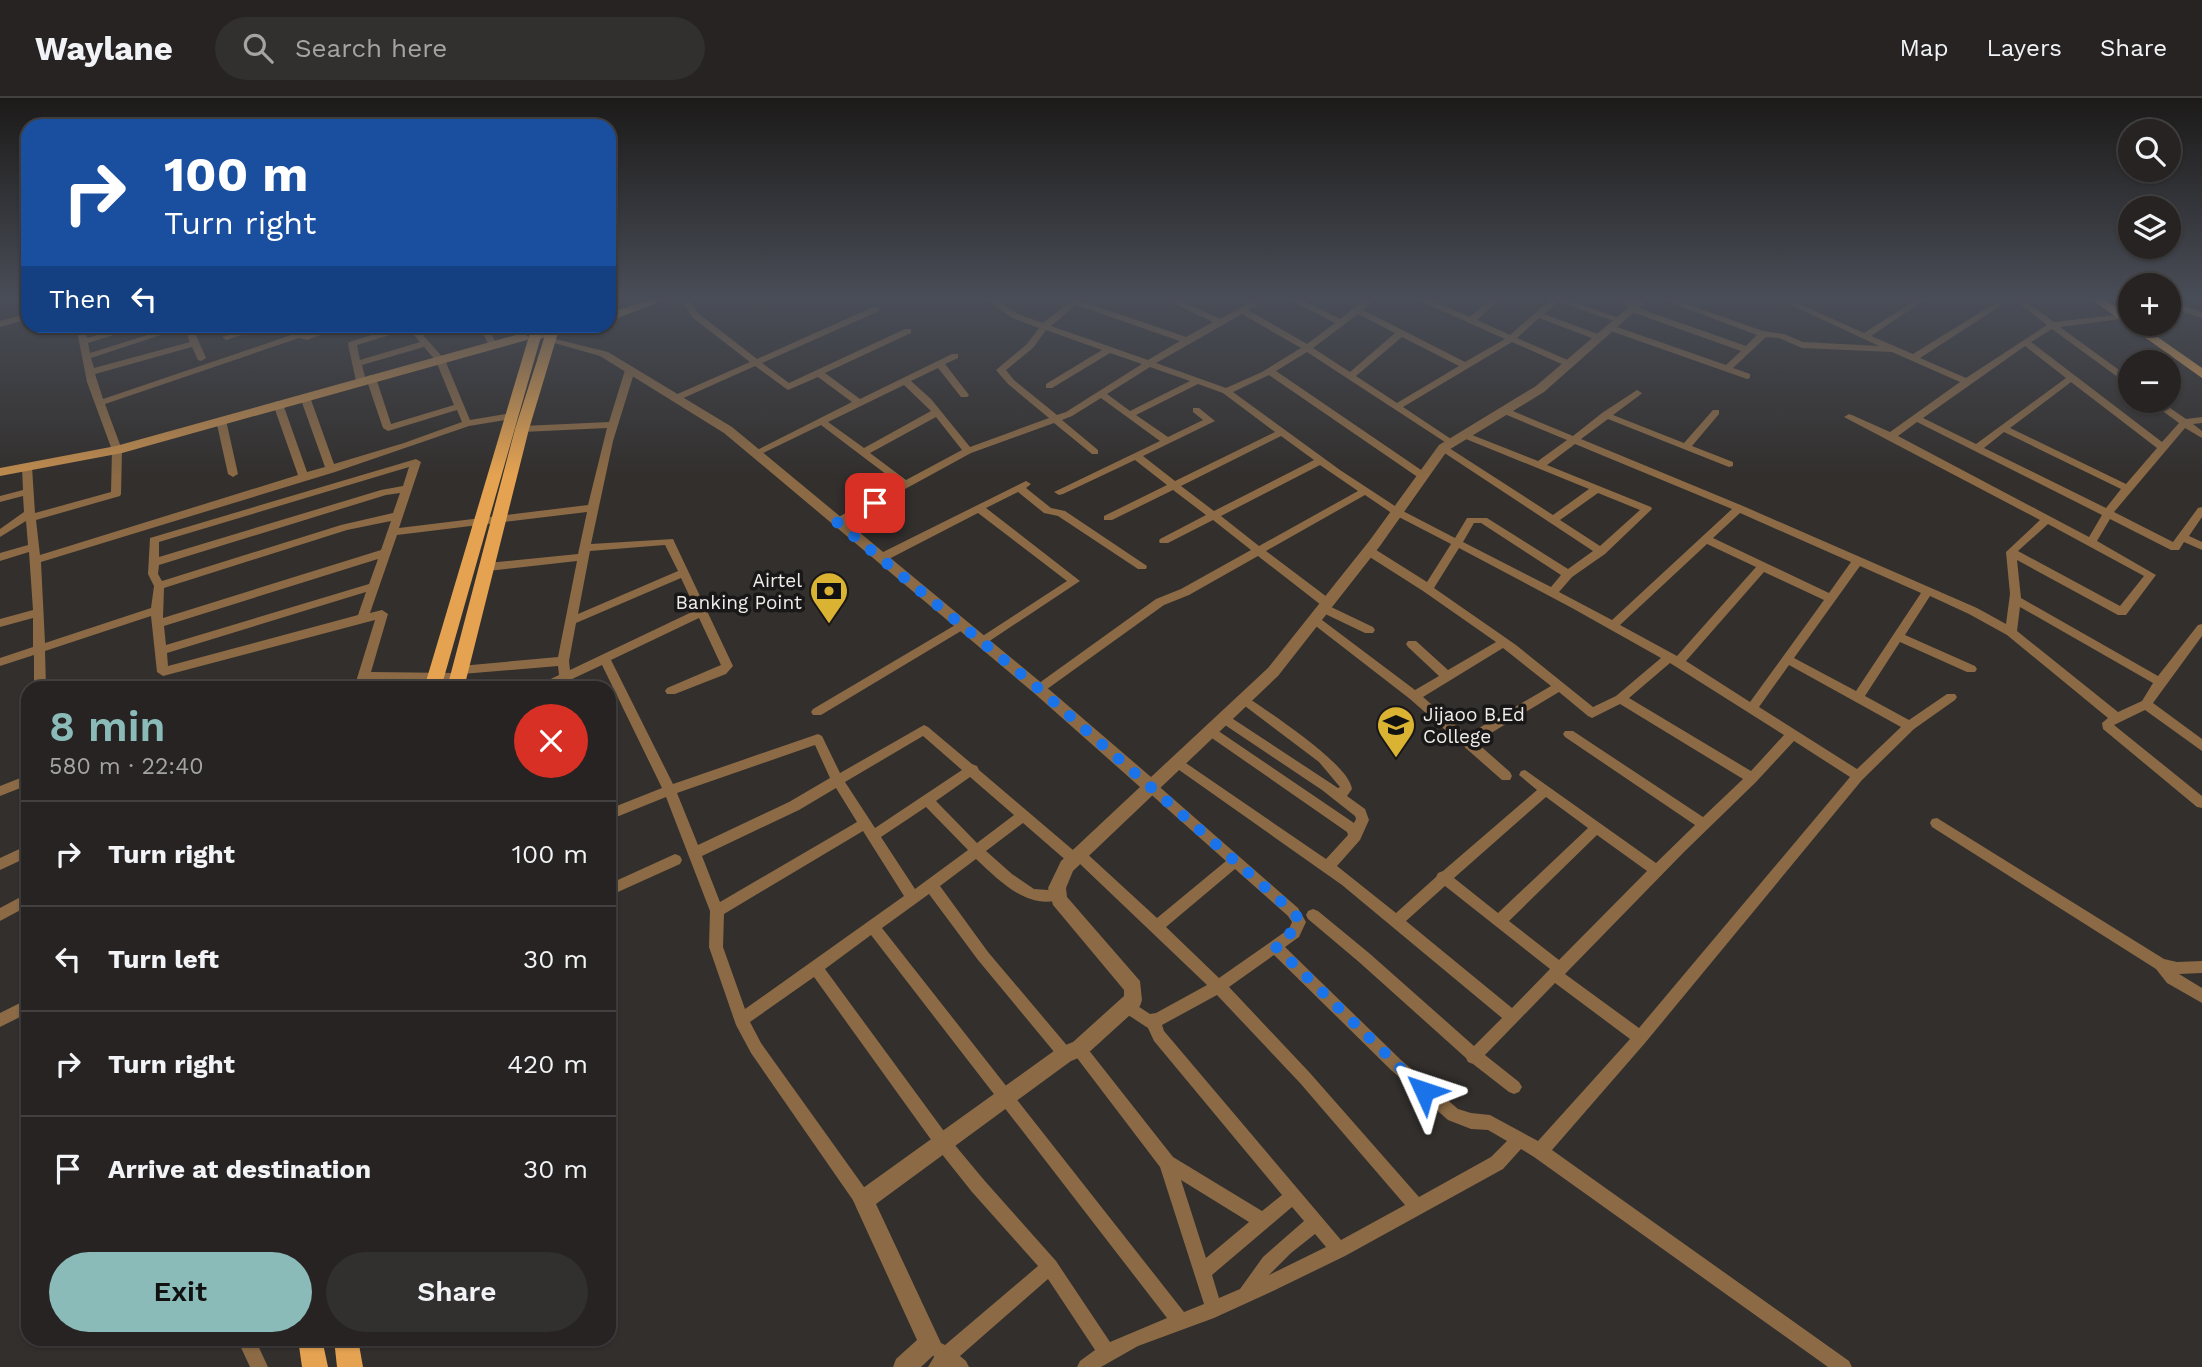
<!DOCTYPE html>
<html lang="en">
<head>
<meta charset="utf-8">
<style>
	body { margin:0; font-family:"Work Sans",sans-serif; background:#322f2f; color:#f1f3f6; height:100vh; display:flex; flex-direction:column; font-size:26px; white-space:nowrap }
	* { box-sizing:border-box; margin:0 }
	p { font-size:23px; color:#a4a4a5 }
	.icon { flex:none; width:38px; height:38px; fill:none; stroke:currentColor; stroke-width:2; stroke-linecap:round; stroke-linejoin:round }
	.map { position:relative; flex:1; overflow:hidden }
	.drawer { position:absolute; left:21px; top:583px; width:595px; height:665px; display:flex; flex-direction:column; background:#262322; border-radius:21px; box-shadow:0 2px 5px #0004,0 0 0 2px #424040 }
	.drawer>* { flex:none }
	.guide { position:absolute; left:21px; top:21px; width:595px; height:214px; border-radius:21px; box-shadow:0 2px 5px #0004,0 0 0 2px #424040; background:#1a4fa0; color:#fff; overflow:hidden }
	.tools { position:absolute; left:2118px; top:21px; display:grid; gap:14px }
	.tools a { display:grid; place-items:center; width:63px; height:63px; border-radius:50%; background:#262322; box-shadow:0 2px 5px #0004,0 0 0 2px #424040; font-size:35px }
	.pin { position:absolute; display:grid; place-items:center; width:60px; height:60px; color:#fff; margin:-30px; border-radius:14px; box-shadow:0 4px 10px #0006 }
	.me { position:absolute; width:77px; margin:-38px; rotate:312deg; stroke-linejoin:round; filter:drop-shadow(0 0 5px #0008) }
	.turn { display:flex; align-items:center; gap:24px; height:147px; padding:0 28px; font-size:32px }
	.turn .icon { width:91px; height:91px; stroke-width:2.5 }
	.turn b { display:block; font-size:49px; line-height:60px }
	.then { display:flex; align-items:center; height:66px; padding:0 28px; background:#0003; gap:14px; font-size:26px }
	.round { display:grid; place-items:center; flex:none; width:74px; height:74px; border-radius:37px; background:#322f2f }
	.overview { display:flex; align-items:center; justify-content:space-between; height:119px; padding:0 28px }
	h1 { font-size:42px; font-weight:600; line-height:52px; color:#8bbbb9 }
	.cta { display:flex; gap:14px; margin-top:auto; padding:14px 28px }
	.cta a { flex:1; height:80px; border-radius:42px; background:#8bbbb9; color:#111; font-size:28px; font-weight:600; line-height:80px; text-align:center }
	.cta a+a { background:#322f2f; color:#f1f3f6 }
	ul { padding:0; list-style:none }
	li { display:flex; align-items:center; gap:21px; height:105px; padding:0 28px; border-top:2px solid #424040 }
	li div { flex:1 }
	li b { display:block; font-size:26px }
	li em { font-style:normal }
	header { display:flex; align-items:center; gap:42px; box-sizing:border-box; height:98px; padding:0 35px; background:#262322; border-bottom:2px solid #424040 }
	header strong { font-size:33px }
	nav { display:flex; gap:38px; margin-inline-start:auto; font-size:24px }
	.search { width:490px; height:63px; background:#322f2f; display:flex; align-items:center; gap:18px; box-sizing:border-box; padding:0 24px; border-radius:38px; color:#a4a4a5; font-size:26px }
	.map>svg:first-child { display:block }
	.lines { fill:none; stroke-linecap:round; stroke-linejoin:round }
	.minor { fill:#8b6a45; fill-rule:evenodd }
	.tertiary { fill:#8b6a45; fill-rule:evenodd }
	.secondary { fill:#be8a4d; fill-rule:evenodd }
	.primary { fill:#e5a351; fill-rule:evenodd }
	.route { stroke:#1a73e8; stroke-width:12; stroke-dasharray:0 21.6 }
	.labels { text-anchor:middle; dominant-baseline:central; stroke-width:7; stroke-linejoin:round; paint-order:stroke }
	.poi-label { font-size:19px; fill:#efedec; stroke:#191717; text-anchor:end }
</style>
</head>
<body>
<header>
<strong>Waylane</strong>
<div class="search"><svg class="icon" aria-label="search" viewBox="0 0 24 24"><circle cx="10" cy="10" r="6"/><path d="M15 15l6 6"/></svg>Search here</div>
<nav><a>Map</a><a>Layers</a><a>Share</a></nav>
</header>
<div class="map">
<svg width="2202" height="1269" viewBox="0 0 2202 1269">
	<rect width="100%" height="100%" fill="#322f2d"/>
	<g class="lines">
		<g class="minor">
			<path d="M680 201H688L699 216 757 261 873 209H879V213L762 265 789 285 905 231H911V235L825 275 860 301 952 256H958V260L945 266 969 297 967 299H961L938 270 911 283 931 301 970 349 1049 320 1008 286 996 272 1027 246 1039 230 1012 220 985 201H994L1018 216 1043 225 1074 201H1083L1081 203 1186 239 1213 224 1168 203 1167 201H1177L1220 221 1257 201H1266L1248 212 1307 246 1335 225 1292 203 1291 201H1301L1340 221 1366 201H1375L1363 212 1465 264 1505 241 1420 203 1419 201H1429L1470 219 1491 201H1500L1477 222 1510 237 1551 201H1565L1624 222 1617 224 1558 204 1544 216 1603 238V242H1597L1539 220 1517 240 1572 264V268H1566L1512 244 1403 309 1454 343V347L1451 348 1307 254 1276 273 1427 376V380H1419L1269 277 1233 294 1340 372 1401 412 1455 440 1467 420H1487L1568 471 1593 453 1440 352V348H1446L1553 417 1589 391 1461 339V335H1467L1538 363 1567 342 1502 315V311H1508L1573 338 1602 315 1637 292 1642 295 1640 297 1613 317 1684 345 1713 312H1719V316L1692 348 1733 364V368L1729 369 1608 321 1581 341 1743 408 1977 510 2006 526 2010 496 2006 454 2040 422 1844 319 1849 316 1852 317 1890 334 1960 284 1892 254 1802 250 1779 240 1766 239 1733 270 1750 276V280L1747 281 1608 232V228H1614L1726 267 1741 253 1629 213 1628 211 1630 209 1611 201H1622L1639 206 1640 208 1638 210 1746 248 1757 237 1661 201H1672L1763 233 1784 236 1803 244 1879 248 1778 201H1788L1864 235 1917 201H1926L1871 238 1913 256 2002 201H2011L1920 260 1966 280 2047 227 2014 201H2023L2054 224 2123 216V220L2120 221 2060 229 2130 280V288L2052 231 2031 244 2162 344 2179 325 2149 303H2160L2186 321 2202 319V325L2193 326 2202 333V340L2185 330 2114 414 2173 444 2198 410 2202 409V419L2189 438 2202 444V452L2184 444 2179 452H2171L2110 421 2097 443 2156 477 2126 517H2118L2017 462 2021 500 2158 578 2198 527 2202 526V538L2153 605 2202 641V653L2145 612 2114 627 2202 698V710L2197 709 2103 631 2102 625 2108 620 2007 537 1969 516 1930 498 1905 537 1975 568 1977 571 1975 574H1967L1900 544 1865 598 1909 622 1947 596H1955L1957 599 1955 602 1914 631 1862 682 1645 945 1552 1052 1849 1263 1852 1269H1828L1534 1059 1521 1051 1503 1071 1345 1158 1273 1193 1214 1220 1138 1248 1101 1269H1077L1080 1263 1095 1252 1048 1181 960 1258 966 1263 969 1269H928L934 1259 932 1254 935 1248 941 1245 945 1247 1038 1168 972 1094 937 1050 814 879 750 924 761 945 869 1096 871 1102 869 1108 863 1110 857 1108 751 955 736 927 709 849 710 813 666 699 609 722V711L662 690 602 567 553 590H536L538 587 559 577 558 568 462 576 464 579 462 582 458 583H414L396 590H377L379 587 390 583 368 582 366 590H354L375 522 163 578 157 574 151 518 45 553 46 590H34V557L0 568V560L33 549V520L0 529V521L33 512 29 454 0 463V455L28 447 26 423 0 439V431L24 414 23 398 0 404V398L23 392 22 369 27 366 32 369 35 415 111 394 112 352 87 284 76 228H84L87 240 130 228H142L88 245 90 255 170 230 169 228H177L179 231 91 260 94 270 190 244 184 228H192L206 260 201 263 198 262 192 249 95 276 103 301 297 235 305 237 334 228H345L307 242 299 240 105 306 122 352 121 396 120 398 36 422 40 457 298 377 273 306 275 304 278 303 283 306 307 374 325 369 300 299 302 297 305 296 310 299 334 366 404 345 462 324 457 312 388 333 383 330 366 280 368 278 371 277 376 280 391 326 454 307 436 263 424 249 362 267 366 283 361 286 356 283 348 246 349 244 402 228H415L445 262 470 322 511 315 516 318 511 321 469 328 335 374 41 464 45 545 151 510 154 488 148 476 150 440 416 361 421 364 399 430 588 407 607 330 522 334 517 331 522 328 609 324 625 272 627 270H633L635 272 613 343 591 446 673 441 733 568 726 576 675 596H667L665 593 667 590 721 567 699 520 611 562 673 686 818 636 822 638 840 675 924 627 928 629 972 666 977 668 979 672 1073 752 1078 750 1083 752 1157 820 1226 763 1146 692 1144 688 1146 684H1154L1298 810 1306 824 1299 839 1285 849 1401 962 1458 1011 1471 1015 1490 1017 1538 1043 1630 941 1555 885 1485 957 1519 984 1522 989 1519 994 1514 996 1509 994 1473 966 1468 964 1466 960 1359 864 1308 821 1306 817 1308 813 1313 811 1318 813 1369 855 1474 948 1502 920 1342 787 1172 667 1170 664 1172 661H1180L1326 761 1348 737 1347 734 1206 636 1204 633 1206 630H1214L1354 725 1356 721 1355 718 1322 692 1219 623 1217 620 1219 617H1227L1338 690 1340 689 1319 664 1237 602 1239 599H1247C1270 615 1349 666 1352 691L1347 698 1365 711 1369 722 1360 742 1337 768 1396 815 1436 779 1438 775 1443 773 1537 692 1519 677 1521 673 1525 672 1656 765 1695 727 1565 639 1563 636 1565 633H1573L1703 719 1743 681 1620 606 1592 620 1588 618 1559 594 1476 644 1510 674 1512 678 1510 682H1502L1410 601 1308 522 1310 519H1318L1415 592 1439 578 1408 549 1406 546 1408 543H1416L1448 572 1496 544 1423 493 1365 456 1364 453 1365 450H1373L1427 484 1451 446 1393 416 1365 397 1266 453 1331 502 1333 505 1329 508 1373 529 1375 532 1373 535H1365L1319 513 1317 510 1321 507 1258 458 1189 497 1164 507 1043 594H1035L1033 591 1035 588 1156 501 1181 491 1251 452 1213 422 1168 445H1160L1159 443 1160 441 1206 417 1173 392 1112 422H1104V418L1167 387 1135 362 1063 396 1059 397 1054 394 1160 343 1101 300 1072 318 1062 322 1098 352V356H1092L1054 325 971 355 841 426H833V422L899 386 821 327 759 357 756 358 751 355 852 304 818 279 788 292 755 268 679 302H673V298L750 264 693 220ZM1076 207 1180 243 1148 262 1051 228ZM1242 216 1301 250 1262 274 1226 290 1156 265ZM1358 216 1395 235 1350 274 1313 250ZM409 231 420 244 360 262 357 247ZM1046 232 1102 252 1046 286V290H1052L1110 255 1142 266 1066 314 1057 317 1014 282 1006 272 1033 250ZM1402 239 1459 268 1397 305 1356 278ZM2025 248 2066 280 1976 346 1923 320ZM1150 269 1190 283 1130 313 1107 296ZM2071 284 2157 350 2126 386 2010 330ZM1198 286 1223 295 1275 334 1175 383 1143 358 1215 323 1199 310H1193V314L1203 322 1168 339 1136 317ZM904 287 931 313 864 350 828 324ZM936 319 962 352 906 382 870 355ZM1917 324 2102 417 2089 439 1898 338ZM2004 334 2121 391 2106 410 1984 350ZM1281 338 1314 362 1214 413 1181 388ZM1575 346 1732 411 1612 522 1559 494 1572 479 1605 456 1652 411 1651 409 1547 367ZM1320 367 1358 393 1259 448 1221 418ZM409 369 403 388 381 392 159 459V444ZM400 395 393 415 341 427 162 483 158 476 159 467 386 397ZM1598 395 1640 412 1600 448 1560 422ZM587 414 578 456 488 465 483 469 488 473 577 463 558 559 460 568 456 569 454 572 456 575 371 574 388 516 382 512 370 515 397 437ZM1740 415 1851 464 1829 495 1713 440ZM391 423 381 452 163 520 164 490 347 432ZM1474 425H1481L1561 477 1551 489 1463 444ZM2048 426 2144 478 2120 508 2018 453ZM1707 446 1756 469 1677 558 1620 527ZM665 447 678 473 578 516 590 453ZM1459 450 1572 510 1661 560 1616 598 1593 609 1516 547 1434 490ZM378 461 369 486 166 547 164 528ZM1860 468 1921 495 1856 593 1794 560ZM1764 474 1824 502 1750 604 1686 563ZM681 480 696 512 570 572 569 563 576 525ZM366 494 358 517 168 568 167 555ZM2020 509 2153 585 2142 603 2118 614 2017 533ZM1503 550 1551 588 1467 637 1423 599ZM1670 565 1784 637 1751 673 1629 600ZM1789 567 1901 629 1857 671 1759 609ZM923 638 962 672 875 730 845 684ZM1794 643 1850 679 1639 930 1565 876 1684 754 1756 684ZM815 647 830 680 789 704 698 747 677 695ZM970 679 1014 717 977 745 936 703ZM836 690 857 724 720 804 702 758 799 712ZM1546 699 1588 730 1498 815 1454 780ZM926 709 968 752 915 791 881 739ZM1023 725 1069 765 1074 767 1079 765 1207 887 1156 915 1150 916 1127 901 1122 903 1120 908 1122 913 1148 930 1154 943 1282 1097 1262 1113 1173 1059 1084 946 1079 944 1074 946 1072 951 1074 956 1160 1069 1204 1206 1184 1214 882 830 929 796 978 862 1060 961 1065 963 1070 961 1073 956 1070 951 988 854 940 788 976 761C1000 783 1027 813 1063 801L1065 797 1063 793 1034 791 1012 776 986 753ZM863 733 904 798 745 911 723 849 724 816ZM1597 737 1647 773 1559 862 1509 823ZM1235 771 1288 818 1292 824 1289 831 1219 880 1166 829ZM1445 788 1550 871 1512 910 1406 823ZM871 837 1167 1220 1110 1244 1056 1163 984 1082 949 1040 825 871ZM1274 857 1391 972 1448 1022 1471 1031 1488 1032 1507 1043 1491 1059 1419 1099 1310 975 1229 889ZM1217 897 1300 985 1405 1107 1341 1142 1164 933 1162 927ZM1181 1082 1249 1124 1206 1160ZM1292 1109 1304 1123 1263 1159 1240 1191 1219 1200 1212 1177ZM1315 1136 1326 1149 1269 1177 1291 1155Z"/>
			<path d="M2168 203 2202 214V220L2168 209Z"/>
			<path d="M28 215V221L0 229V223Z"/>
			<path d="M225 228H234L230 231Z"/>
			<path d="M259 228H271L226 242 222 239Z"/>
			<path d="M479 228H487L497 247 496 249H490Z"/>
			<path d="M221 319 226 322 238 376 233 379 228 376 216 322Z"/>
			<path d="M1026 383 1031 386 1026 390 1051 410 1065 413 1147 468 1146 471H1138L1058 418 1044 415 1018 394 986 410 1080 483 982 548 976 544 978 541 1067 483 978 415 885 463 881 464 876 460 877 457Z"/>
			<path d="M962 523 966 524 968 527 966 530 821 617H813L811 614 813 611Z"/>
			<path d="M28 677V687L0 698V688Z"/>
			<path d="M1937 720 2164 861 2177 864 2202 863V875L2179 876 2202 890V905L2167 885 2156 871 1932 729 1930 725 1932 721Z"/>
			<path d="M28 747V759L0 772V760Z"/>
			<path d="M675 756 680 758 682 762 680 766 609 798V786Z"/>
			<path d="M28 795V808L0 823V810Z"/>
			<path d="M28 901V915L0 929V915Z"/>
			<path d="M237 1241H255L268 1269H250Z"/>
		</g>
		<path class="tertiary" d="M1638 201H1649L1544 294 1447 353 1380 448 1278 578 1073 773 1066 790 1067 799 1140 883 1142 902 1140 908 1086 957 1071 963 876 1106 941 1245 938 1253 921 1269H893L896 1261 917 1242 856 1109 853 1102 856 1095 1058 950 1073 944 1124 898V892L1053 807 1048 790 1061 763 1140 689 1034 595 724 335 600 258 547 243V239L608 254 732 329 1044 587 1151 679 1268 570 1370 442 1439 347 1536 288Z"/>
		<g class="secondary">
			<path d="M652 201H668L609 223V215Z"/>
			<path d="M565 228H584L537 242 531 238Z"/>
			<path d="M523 235 529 239 527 242 122 355 0 378V370L116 348Z"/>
		</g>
		<g class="primary">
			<path d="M2091 201H2104L2130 219V226H2139L2202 270V280Z"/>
			<path d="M532 228H544L441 590H424Z"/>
			<path d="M548 228H560L529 331 464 590H447L515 331Z"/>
			<path d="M298 1241H322L328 1269H302Z"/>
			<path d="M334 1241H358L363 1269H337Z"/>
		</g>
	</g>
	<linearGradient id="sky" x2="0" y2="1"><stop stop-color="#1c1a19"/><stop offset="0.53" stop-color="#494d57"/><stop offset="1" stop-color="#494d57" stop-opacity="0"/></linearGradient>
	<rect width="2202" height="378" fill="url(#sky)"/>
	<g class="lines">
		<path class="route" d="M875 405 837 424 1039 591 1293 814 1298 820V829L1275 848 1424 993"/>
	</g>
	<defs>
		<symbol id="bank-pin" viewBox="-11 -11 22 30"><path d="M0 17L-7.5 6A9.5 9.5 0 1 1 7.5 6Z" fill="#dab333" stroke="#191717"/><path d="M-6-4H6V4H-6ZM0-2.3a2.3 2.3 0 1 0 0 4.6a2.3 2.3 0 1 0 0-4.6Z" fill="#111"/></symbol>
		<symbol id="school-pin" viewBox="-11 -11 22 30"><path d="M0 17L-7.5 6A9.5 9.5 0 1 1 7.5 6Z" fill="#dab333" stroke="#191717"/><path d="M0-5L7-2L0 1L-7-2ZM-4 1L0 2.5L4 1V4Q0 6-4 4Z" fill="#111"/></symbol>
	</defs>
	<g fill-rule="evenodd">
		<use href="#bank-pin" x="807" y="471" width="44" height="60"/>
		<use href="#school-pin" x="1374" y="605" width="44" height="60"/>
	</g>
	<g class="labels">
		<g class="poi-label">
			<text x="802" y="482">Airtel<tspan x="802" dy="22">Banking Point</tspan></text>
			<text x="1423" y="616" text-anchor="start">Jijaoo B.Ed<tspan x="1423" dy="22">College</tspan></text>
		</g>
	</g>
</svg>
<div class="tools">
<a><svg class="icon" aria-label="search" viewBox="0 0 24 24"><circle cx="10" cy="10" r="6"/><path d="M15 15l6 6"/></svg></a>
<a><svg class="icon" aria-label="layers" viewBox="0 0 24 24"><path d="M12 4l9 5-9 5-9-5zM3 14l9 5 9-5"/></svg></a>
<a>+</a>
<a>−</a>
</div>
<div class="pin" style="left:875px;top:405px;background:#d93025"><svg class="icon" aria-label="arrive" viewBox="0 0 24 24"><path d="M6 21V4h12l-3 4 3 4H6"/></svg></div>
<svg class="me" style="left:1424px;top:993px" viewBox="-20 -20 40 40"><path d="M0-17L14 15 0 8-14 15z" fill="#1a73e8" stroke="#fff" stroke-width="4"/></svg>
<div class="guide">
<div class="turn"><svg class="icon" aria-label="right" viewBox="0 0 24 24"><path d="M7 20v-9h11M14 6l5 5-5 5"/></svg><div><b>100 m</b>Turn right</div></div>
<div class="then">Then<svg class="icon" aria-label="left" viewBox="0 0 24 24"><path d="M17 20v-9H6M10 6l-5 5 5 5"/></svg></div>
</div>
<section class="drawer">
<div class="overview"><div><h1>8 min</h1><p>580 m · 22:40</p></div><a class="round" style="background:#d93025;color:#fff"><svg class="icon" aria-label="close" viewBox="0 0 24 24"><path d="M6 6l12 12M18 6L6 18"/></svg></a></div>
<ul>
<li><svg class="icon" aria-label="right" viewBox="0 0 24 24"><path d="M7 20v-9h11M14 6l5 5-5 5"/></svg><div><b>Turn right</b></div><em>100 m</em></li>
<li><svg class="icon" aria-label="left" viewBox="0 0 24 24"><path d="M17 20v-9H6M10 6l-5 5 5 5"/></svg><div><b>Turn left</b></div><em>30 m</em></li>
<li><svg class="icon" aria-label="right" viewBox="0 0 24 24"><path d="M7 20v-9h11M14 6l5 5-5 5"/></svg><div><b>Turn right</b></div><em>420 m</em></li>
<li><svg class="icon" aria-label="arrive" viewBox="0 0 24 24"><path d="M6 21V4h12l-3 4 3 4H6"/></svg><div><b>Arrive at destination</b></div><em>30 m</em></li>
</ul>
<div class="cta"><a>Exit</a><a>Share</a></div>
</section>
</div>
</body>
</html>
